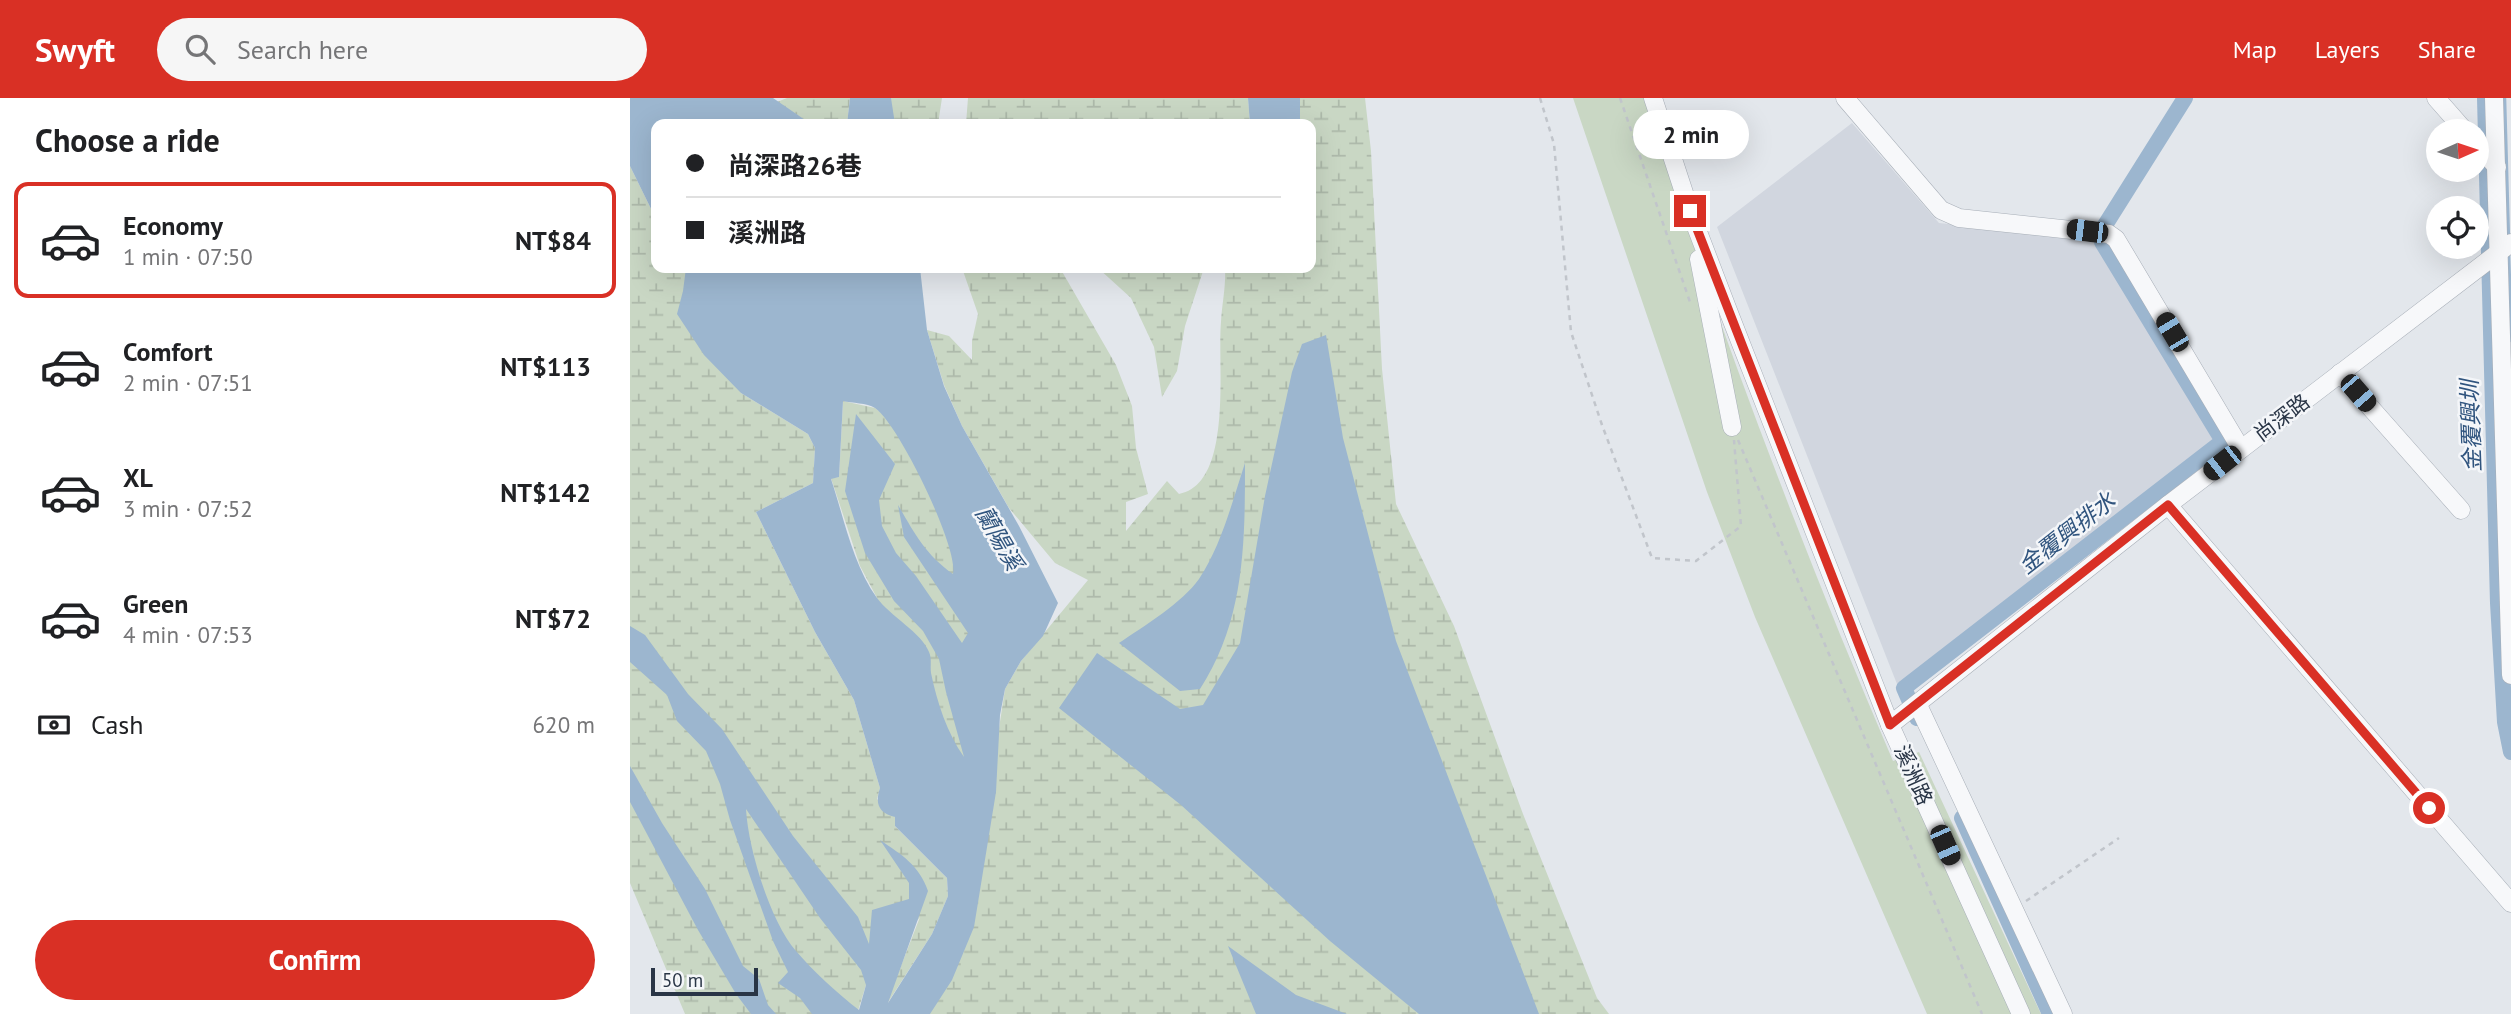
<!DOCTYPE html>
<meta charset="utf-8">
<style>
:root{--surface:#fff;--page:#f6f6f6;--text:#202124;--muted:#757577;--line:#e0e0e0;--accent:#d93025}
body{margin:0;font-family:"PT Sans","Noto Sans TC",sans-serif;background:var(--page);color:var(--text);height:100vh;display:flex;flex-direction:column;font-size:26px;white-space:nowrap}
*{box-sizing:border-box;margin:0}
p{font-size:23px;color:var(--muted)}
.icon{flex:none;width:38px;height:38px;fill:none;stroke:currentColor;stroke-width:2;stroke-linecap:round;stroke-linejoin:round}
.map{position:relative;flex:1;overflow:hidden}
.side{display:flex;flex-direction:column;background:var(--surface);width:630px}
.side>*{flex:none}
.top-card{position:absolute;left:21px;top:21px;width:665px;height:154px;border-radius:14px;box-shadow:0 7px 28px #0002;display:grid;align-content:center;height:154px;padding:0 35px;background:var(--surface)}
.needle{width:46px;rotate:87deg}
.buttons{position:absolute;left:1796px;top:21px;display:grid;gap:14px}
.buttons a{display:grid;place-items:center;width:63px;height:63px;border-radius:50%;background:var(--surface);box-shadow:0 7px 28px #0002;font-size:35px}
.scale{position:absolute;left:21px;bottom:18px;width:107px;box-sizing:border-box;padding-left:7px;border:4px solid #293546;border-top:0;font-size:19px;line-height:24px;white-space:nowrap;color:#293546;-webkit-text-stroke:5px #f4f6f9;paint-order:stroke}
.end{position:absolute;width:32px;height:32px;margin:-16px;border:9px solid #d93025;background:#fff;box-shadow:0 0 0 4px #fff}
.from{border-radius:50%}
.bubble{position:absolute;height:49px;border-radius:24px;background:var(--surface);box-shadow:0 7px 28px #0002;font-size:23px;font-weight:600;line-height:49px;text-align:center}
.car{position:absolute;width:21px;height:42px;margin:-21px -10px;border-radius:9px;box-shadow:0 0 5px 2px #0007;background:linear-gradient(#222 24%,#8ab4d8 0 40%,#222 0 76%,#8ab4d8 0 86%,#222 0)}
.top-card b{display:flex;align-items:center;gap:24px;height:66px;font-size:26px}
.top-card b+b{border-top:2px solid var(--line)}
.top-card i{width:18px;height:18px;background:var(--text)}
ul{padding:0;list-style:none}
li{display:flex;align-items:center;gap:21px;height:116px;margin:0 14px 10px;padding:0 21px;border:4px solid transparent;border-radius:14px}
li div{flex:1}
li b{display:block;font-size:26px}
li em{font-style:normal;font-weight:600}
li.current{border-color:var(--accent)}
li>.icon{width:63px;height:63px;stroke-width:1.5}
h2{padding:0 35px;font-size:32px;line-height:84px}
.pay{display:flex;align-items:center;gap:18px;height:77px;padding:0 35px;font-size:26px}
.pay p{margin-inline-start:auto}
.button{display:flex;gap:14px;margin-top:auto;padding:14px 35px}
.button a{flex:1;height:80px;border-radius:42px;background:var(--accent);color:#fff;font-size:28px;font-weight:600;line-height:80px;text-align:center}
header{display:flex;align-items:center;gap:42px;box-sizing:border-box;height:98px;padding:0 35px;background:var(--accent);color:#fff}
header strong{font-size:33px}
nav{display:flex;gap:38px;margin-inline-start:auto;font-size:24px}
.search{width:490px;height:63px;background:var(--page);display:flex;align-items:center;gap:18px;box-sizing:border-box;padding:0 24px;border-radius:38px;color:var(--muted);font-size:26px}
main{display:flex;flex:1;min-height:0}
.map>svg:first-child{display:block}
.built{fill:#d1d6df}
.grass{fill:#c9d7c4}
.wetland{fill:url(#wetland-marsh)}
.water{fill:#9cb6cf;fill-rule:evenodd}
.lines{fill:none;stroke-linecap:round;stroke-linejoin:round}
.stream{stroke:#9cb6cf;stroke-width:4.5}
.canal{stroke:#9cb6cf;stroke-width:16}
.minor-casing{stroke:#a7aeb7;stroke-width:19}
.path{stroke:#c1c5cb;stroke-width:2.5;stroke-dasharray:5 5;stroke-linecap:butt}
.minor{stroke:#f7f8fa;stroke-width:18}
.route{stroke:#d93025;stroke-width:9}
.labels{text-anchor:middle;stroke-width:5;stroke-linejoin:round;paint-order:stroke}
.street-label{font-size:21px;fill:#293546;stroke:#f4f6f9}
.water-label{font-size:23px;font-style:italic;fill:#30547e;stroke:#f4f6f9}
</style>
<header>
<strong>Swyft</strong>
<div class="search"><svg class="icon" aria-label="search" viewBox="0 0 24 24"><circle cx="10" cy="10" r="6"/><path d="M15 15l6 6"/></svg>Search here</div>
<nav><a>Map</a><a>Layers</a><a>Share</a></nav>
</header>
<main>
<section class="side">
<h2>Choose a ride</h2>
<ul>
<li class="current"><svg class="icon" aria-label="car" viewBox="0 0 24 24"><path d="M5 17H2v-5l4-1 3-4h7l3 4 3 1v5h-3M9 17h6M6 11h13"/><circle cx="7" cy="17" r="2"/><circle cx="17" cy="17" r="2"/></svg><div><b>Economy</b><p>1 min · 07:50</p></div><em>NT$84</em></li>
<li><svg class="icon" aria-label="car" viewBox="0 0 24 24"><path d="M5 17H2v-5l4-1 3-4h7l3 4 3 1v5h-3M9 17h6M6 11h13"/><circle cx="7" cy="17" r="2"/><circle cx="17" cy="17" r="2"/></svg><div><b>Comfort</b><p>2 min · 07:51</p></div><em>NT$113</em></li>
<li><svg class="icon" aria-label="car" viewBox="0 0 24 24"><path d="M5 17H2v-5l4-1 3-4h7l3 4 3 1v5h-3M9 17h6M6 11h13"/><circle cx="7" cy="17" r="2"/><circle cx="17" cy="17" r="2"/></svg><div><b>XL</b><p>3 min · 07:52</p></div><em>NT$142</em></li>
<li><svg class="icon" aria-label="car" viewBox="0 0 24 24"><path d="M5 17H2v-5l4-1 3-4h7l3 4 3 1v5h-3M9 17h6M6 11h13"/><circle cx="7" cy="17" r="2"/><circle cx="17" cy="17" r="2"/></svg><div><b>Green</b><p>4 min · 07:53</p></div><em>NT$72</em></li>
</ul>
<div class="pay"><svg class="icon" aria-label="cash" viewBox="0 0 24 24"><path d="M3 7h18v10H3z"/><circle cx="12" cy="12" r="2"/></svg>Cash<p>620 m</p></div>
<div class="button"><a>Confirm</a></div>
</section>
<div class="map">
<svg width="1881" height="916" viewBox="0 0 1881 916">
<defs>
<pattern id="wetland-marsh" width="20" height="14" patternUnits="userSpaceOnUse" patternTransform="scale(1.75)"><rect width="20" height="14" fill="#c9d7c4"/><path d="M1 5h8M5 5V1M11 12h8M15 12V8" fill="none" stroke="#adb9aa"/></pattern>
</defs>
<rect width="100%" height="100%" fill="#e3e7ec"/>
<!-- built -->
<polygon class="built" points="1222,25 1309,125 1467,142 1586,342 1282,579 1267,586 1087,129"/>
<!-- grass -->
<path class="grass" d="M943 0H1014C1087 225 1170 446 1263 663L1289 654 1411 916H1297L1125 519 1077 394Z"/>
<!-- wetland -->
<g class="wetland">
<polygon points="157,0 220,0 217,26 181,26 147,4"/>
<polygon points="252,0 312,0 308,26 259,26"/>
<polygon points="338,0 618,0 620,26 336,26"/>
<path d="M670 0H735L741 53 752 271 766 406 824 528 893 716 967 900 979 916H283L339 828 375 591 391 563 458 482 425 465 379 410 332 328 314 287 297 232 319 238 342 262V243L348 216 332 170H430L486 267 502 308 506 350 518 396 496 404V433L537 383 549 396C604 386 587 265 591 224 592 205 596 189 595 170H681V26H670Z"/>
<polygon points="0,68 26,121 26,170 62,170 111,295 178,336 185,350 183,385 126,414 185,534 224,602 250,690 247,701 265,719 265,728 317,780 318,798 302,836 255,909 290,819 236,887 227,916 55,916 0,785"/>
<polygon points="468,170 574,170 555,228 547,273 532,299 524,249 501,200"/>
<polygon points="213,303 245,310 269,329 347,492 336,663 299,633 246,498 230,468 201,380 209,379"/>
</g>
<!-- water -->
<g class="water">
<polygon points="0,0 143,0 181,26 26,26 26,121 0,68"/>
<polygon points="220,0 261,0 265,26 217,26"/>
<polygon points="618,0 670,0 670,26 620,26"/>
<path d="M56 170H290L297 232 314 288 332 328 389 428 428 505 413 538 391 563 375 591 370 617 366 694 344 829 322 882 300 916H182L170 900 148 885 158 874 143 843 100 722 90 686 76 653 47 623 37 597 0 564V528L15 537 58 596 92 631 163 738 228 819 239 846 242 812 279 801V785L250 742C272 757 289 767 298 793L258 905 302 836 318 798 317 780 265 728V719C248 715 245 705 250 690L224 602 185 534 126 414 183 385 185 350 178 336 111 295 74 257 47 216 53 193ZM213 303C222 305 237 305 245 310 268 325 329 450 323 476 295 456 285 436 268 407L274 439 338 535 332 545 286 478 266 455 252 428 249 402 265 366 226 316 215 393 235 455 264 503 293 533 309 561 316 594 334 659C317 635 307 604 301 575 300 569 302 560 299 554 292 535 260 518 247 500 223 467 214 420 201 381L209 379ZM116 711 190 820 231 872 236 887 229 912C208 896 183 873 166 853 140 823 118 750 116 711Z"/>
<polygon points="696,237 713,340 766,543 909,916 789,916 700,843 551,707 429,610 467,555 550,611 573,607 610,545 635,398 662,274 672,246"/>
<path d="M615 365C615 444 615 522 570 591L550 593 489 545C513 529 553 504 569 481 592 446 602 404 615 365Z"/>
<polygon points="0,668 32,725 75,791 113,868 129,881 138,907 146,916 121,916 106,896 68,832 0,704"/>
<polygon points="598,848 666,897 717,916 626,916"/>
</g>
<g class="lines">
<!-- stream -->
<g class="stream">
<polyline points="1874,0 1878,142"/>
<polyline points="1878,155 1881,242"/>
</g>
<!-- canal -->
<g class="canal">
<polyline points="1855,0 1868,505 1875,624 1881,654"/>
<polyline points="1287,620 1274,590 1593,343 1472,144 1472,132 1555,0"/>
<polyline points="1332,720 1420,916"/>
</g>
<!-- minor casing -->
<g class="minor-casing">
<g id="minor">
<polyline points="1023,0 1060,113 1099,215 1260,627 1391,916"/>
<polyline points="1215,0 1311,112 1329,120 1479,136 1486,141 1611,351"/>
<polyline points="1806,0 1835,33"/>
<polyline points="1864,0 1881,577"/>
<polyline points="1846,46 1867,69"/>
<polyline points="1069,161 1102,329"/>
<polyline points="1710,275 1831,412"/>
<polyline points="1538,407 1881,805"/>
<polyline points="1288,607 1433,916"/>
<polyline points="1260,627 1538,407 1881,145"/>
</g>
</g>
<!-- path -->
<g class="path">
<polyline points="910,0 924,46 941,234 972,327 1022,460 1066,463 1111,428 1104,342"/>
<polyline points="990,0 1061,207"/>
<polyline points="1108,342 1352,916"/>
<polyline points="1396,803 1489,740"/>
</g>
<!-- minor -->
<use href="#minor" class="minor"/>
</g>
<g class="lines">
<!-- route -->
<polyline class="route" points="1060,113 1260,627 1538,407 1799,710"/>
</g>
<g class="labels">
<!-- street labels -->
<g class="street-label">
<text transform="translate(1652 320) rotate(-37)" y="7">尚深路</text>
<text transform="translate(1283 677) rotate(66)" y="7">溪洲路</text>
</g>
<!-- water labels -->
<g class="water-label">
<text transform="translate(1841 328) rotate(-92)" y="8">金覆興圳</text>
<text transform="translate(1437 435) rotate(-38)" y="8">金覆興排水</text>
<text transform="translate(369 440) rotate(60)" y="8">蘭陽溪</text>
</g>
</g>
</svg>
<div class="buttons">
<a><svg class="needle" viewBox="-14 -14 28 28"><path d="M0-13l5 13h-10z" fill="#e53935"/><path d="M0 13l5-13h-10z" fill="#757577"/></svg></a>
<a><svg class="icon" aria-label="locate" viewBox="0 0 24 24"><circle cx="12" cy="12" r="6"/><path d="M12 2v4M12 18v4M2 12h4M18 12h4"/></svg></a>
</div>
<div class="scale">50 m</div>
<i class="end from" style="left:1799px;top:710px"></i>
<i class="end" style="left:1060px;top:113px"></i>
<div class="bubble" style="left:1003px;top:12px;width:116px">2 min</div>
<i class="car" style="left:1457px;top:133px;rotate:277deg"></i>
<i class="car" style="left:1542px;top:234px;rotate:329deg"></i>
<i class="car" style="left:1728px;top:295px;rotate:139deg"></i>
<i class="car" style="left:1592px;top:365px;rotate:232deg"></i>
<i class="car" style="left:1315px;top:747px;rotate:156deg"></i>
<div class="top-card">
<b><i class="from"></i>尚深路26巷</b>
<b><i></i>溪洲路</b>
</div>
</div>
</main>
